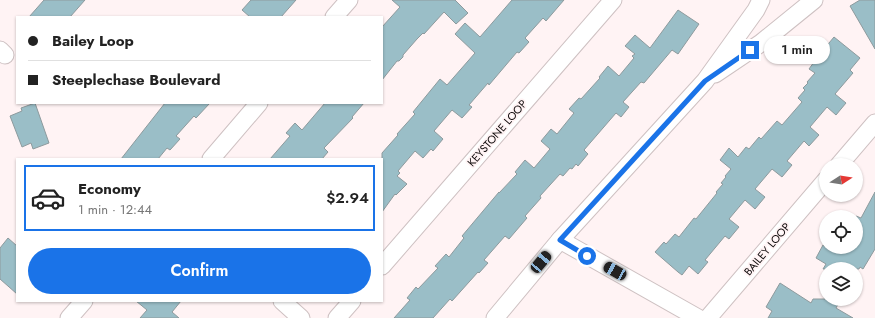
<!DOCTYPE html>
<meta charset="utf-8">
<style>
:root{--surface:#fff;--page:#f2f2f2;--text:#222;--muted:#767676;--line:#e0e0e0;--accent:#1a73e8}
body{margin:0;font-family:Jost,sans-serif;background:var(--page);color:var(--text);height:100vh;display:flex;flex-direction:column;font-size:15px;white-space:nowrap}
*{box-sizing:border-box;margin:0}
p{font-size:13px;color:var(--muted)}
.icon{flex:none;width:22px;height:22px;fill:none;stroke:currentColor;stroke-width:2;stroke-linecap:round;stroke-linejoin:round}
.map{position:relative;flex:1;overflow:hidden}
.panel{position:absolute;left:16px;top:158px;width:367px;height:144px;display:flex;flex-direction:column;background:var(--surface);border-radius:0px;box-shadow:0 1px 3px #0004}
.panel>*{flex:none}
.hud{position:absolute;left:16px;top:16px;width:367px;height:88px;border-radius:0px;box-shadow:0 1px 3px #0004;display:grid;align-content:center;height:88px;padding:0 12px;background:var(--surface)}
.needle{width:26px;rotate:78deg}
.tools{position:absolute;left:819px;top:158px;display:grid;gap:8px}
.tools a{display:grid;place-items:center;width:44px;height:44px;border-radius:50%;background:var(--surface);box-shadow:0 1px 3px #0004;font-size:20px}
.end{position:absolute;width:18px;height:18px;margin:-9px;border:5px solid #1a73e8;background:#fff;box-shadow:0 0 0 2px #fff}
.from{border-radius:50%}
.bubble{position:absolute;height:28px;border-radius:14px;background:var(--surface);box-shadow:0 1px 3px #0004;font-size:13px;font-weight:600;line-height:28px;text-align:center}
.car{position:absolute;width:12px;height:24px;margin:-12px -6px;border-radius:5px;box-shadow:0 0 3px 1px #0007;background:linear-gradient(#222 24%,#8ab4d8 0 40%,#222 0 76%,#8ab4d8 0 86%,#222 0)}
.hud b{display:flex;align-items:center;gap:14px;height:38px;font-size:15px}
.hud b+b{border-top:1px solid var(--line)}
.hud i{width:10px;height:10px;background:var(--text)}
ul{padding:7px 0 0;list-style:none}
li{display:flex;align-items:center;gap:12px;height:66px;margin:0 8px 6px;padding:0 4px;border:2px solid transparent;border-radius:0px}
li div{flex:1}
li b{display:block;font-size:15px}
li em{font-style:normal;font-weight:600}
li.selected{border-color:var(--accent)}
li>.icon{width:36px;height:36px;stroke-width:1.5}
.action{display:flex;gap:8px;margin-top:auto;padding:8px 12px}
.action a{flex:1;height:46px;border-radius:24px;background:var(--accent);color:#fff;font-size:16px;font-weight:600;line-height:46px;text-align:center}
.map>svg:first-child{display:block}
.building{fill:#9abec7;stroke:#8d9a9d}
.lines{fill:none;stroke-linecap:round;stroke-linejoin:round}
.minor-casing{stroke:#cec1c2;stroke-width:19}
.minor{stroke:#fff;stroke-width:17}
.route{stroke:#1a73e8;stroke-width:5}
.labels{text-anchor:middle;stroke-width:3.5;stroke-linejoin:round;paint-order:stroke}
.street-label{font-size:11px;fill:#0e0a0a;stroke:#fff3f4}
</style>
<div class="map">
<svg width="875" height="318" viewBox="0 0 875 318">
<rect width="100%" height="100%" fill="#fff3f4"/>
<!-- building -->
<g class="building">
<polygon points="44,0 85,0 70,17 29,17"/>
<polygon points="251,0 296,0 281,17 250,17 242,10"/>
<polygon points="392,0 455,0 468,13 456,24 444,12 424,34 423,33 417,39 403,55 403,57 399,61 397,61 382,80 382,27 400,7"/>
<polygon points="512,0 564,0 546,21 543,18 525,38 529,42 519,53 517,52 489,85 488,83 469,105 472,107 462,118 452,110 434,131 443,139 433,151 431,149 423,158 415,151 398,171 400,173 397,176 407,184 396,195 395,194 382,212 382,153 398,135 397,134 415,114 413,112 440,79 447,85 475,53 455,34 465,23 480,37"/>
<polygon points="860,0 875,0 875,49 850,6"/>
<polygon points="678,10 699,24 678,54 672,50 644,83 641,82 623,102 629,107 621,117 616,113 584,150 588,154 578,166 576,164 572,169 570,168 563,176 560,174 540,196 541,198 525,216 527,218 509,239 505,236 484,260 488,263 479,273 478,272 452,301 450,299 433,318 394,318 410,300 407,298 416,287 418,289 438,268 435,266 446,254 449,257 464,238 462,236 499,192 499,193 517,174 515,172 525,160 534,168 550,149 541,141 551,129 557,134 574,113 569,109 579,98 581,99 600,78 599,77 608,66 619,76 634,58 632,56 635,54 625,46 635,35 650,48"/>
<polygon points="834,37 860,58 850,70 853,73 835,94 846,103 836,115 827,107 810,127 819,135 809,146 804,141 787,161 792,165 782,177 772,169 755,189 765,197 755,209 745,200 729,219 739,227 729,239 725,236 705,260 708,262 698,274 689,266 682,275 678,272 655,252 664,242 666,244 675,234 679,237 694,218 696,219 717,193 716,192 723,184 721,183 726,177 725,176 731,169 720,160 729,148 738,157 746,147 749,149 759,137 761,139 777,121 782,125 802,102 798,98 805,90 803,88 808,83 807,82 815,73 809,69 819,55"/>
<polygon points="35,103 49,143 33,149 31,143 22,147 10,116 22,111 21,108"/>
<polygon points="165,103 210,103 196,118 194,116 176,136 180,139 170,150 167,148 158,159 121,159"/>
<polygon points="325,103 364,103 352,117 353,118 324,148 328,152 322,159 270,159 290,136 286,133 295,123 302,130"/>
<polygon points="875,192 875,249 863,269 860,267 859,269 823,269 826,264 816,258 823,245 826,247 856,247 856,216 861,218"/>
<polygon points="8,238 17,246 17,294 0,279 0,248"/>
<polygon points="780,283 811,303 813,299 841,299 836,308 853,318 768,318 772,311 766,307"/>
<polygon points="136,301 181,301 172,312 179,318 140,318 147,310"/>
</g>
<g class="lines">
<!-- minor casing -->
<g class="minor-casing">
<g id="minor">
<polyline points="334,17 349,0"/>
<polyline points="0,50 5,55"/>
<polyline points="715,74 761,43 814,0"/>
<polyline points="211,159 259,103"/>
<polyline points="839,165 875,123"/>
<polyline points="560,240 698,318"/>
<polyline points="382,266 613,0"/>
<polyline points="282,301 301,318"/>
<polyline points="69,318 84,301"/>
<polyline points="337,318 352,301"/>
<polyline points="495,318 560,240 705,81 756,10 761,0"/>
<polyline points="708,318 826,180"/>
</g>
</g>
<!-- minor -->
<use href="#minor" class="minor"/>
</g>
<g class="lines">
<!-- route -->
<polyline class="route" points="587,256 560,240 705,81 750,50"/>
</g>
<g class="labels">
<!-- street labels -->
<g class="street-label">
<text transform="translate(497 133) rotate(-49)" y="4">KEYSTONE LOOP</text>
<text transform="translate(767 249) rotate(-50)" y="4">BAILEY LOOP</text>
</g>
</g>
</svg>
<div class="tools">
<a><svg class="needle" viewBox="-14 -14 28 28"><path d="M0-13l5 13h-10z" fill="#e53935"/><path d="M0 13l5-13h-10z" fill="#767676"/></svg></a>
<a><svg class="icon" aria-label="locate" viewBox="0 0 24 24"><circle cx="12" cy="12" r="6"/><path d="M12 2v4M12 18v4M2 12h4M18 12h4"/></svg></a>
<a><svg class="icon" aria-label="layers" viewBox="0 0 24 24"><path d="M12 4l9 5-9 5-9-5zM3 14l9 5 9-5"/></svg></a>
</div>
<i class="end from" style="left:587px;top:256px"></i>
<i class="end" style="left:750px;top:50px"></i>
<div class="bubble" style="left:764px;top:36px;width:66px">1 min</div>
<i class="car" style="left:541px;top:262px;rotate:40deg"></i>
<i class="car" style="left:615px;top:271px;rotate:299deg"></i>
<div class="hud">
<b><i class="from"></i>Bailey Loop</b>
<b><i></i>Steeplechase Boulevard</b>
</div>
<section class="panel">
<ul>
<li class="selected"><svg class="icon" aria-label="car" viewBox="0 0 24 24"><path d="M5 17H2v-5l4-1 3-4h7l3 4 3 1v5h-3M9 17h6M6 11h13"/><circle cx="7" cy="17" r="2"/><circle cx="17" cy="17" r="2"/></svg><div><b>Economy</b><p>1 min · 12:44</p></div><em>$2.94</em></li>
</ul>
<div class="action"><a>Confirm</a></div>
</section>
</div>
